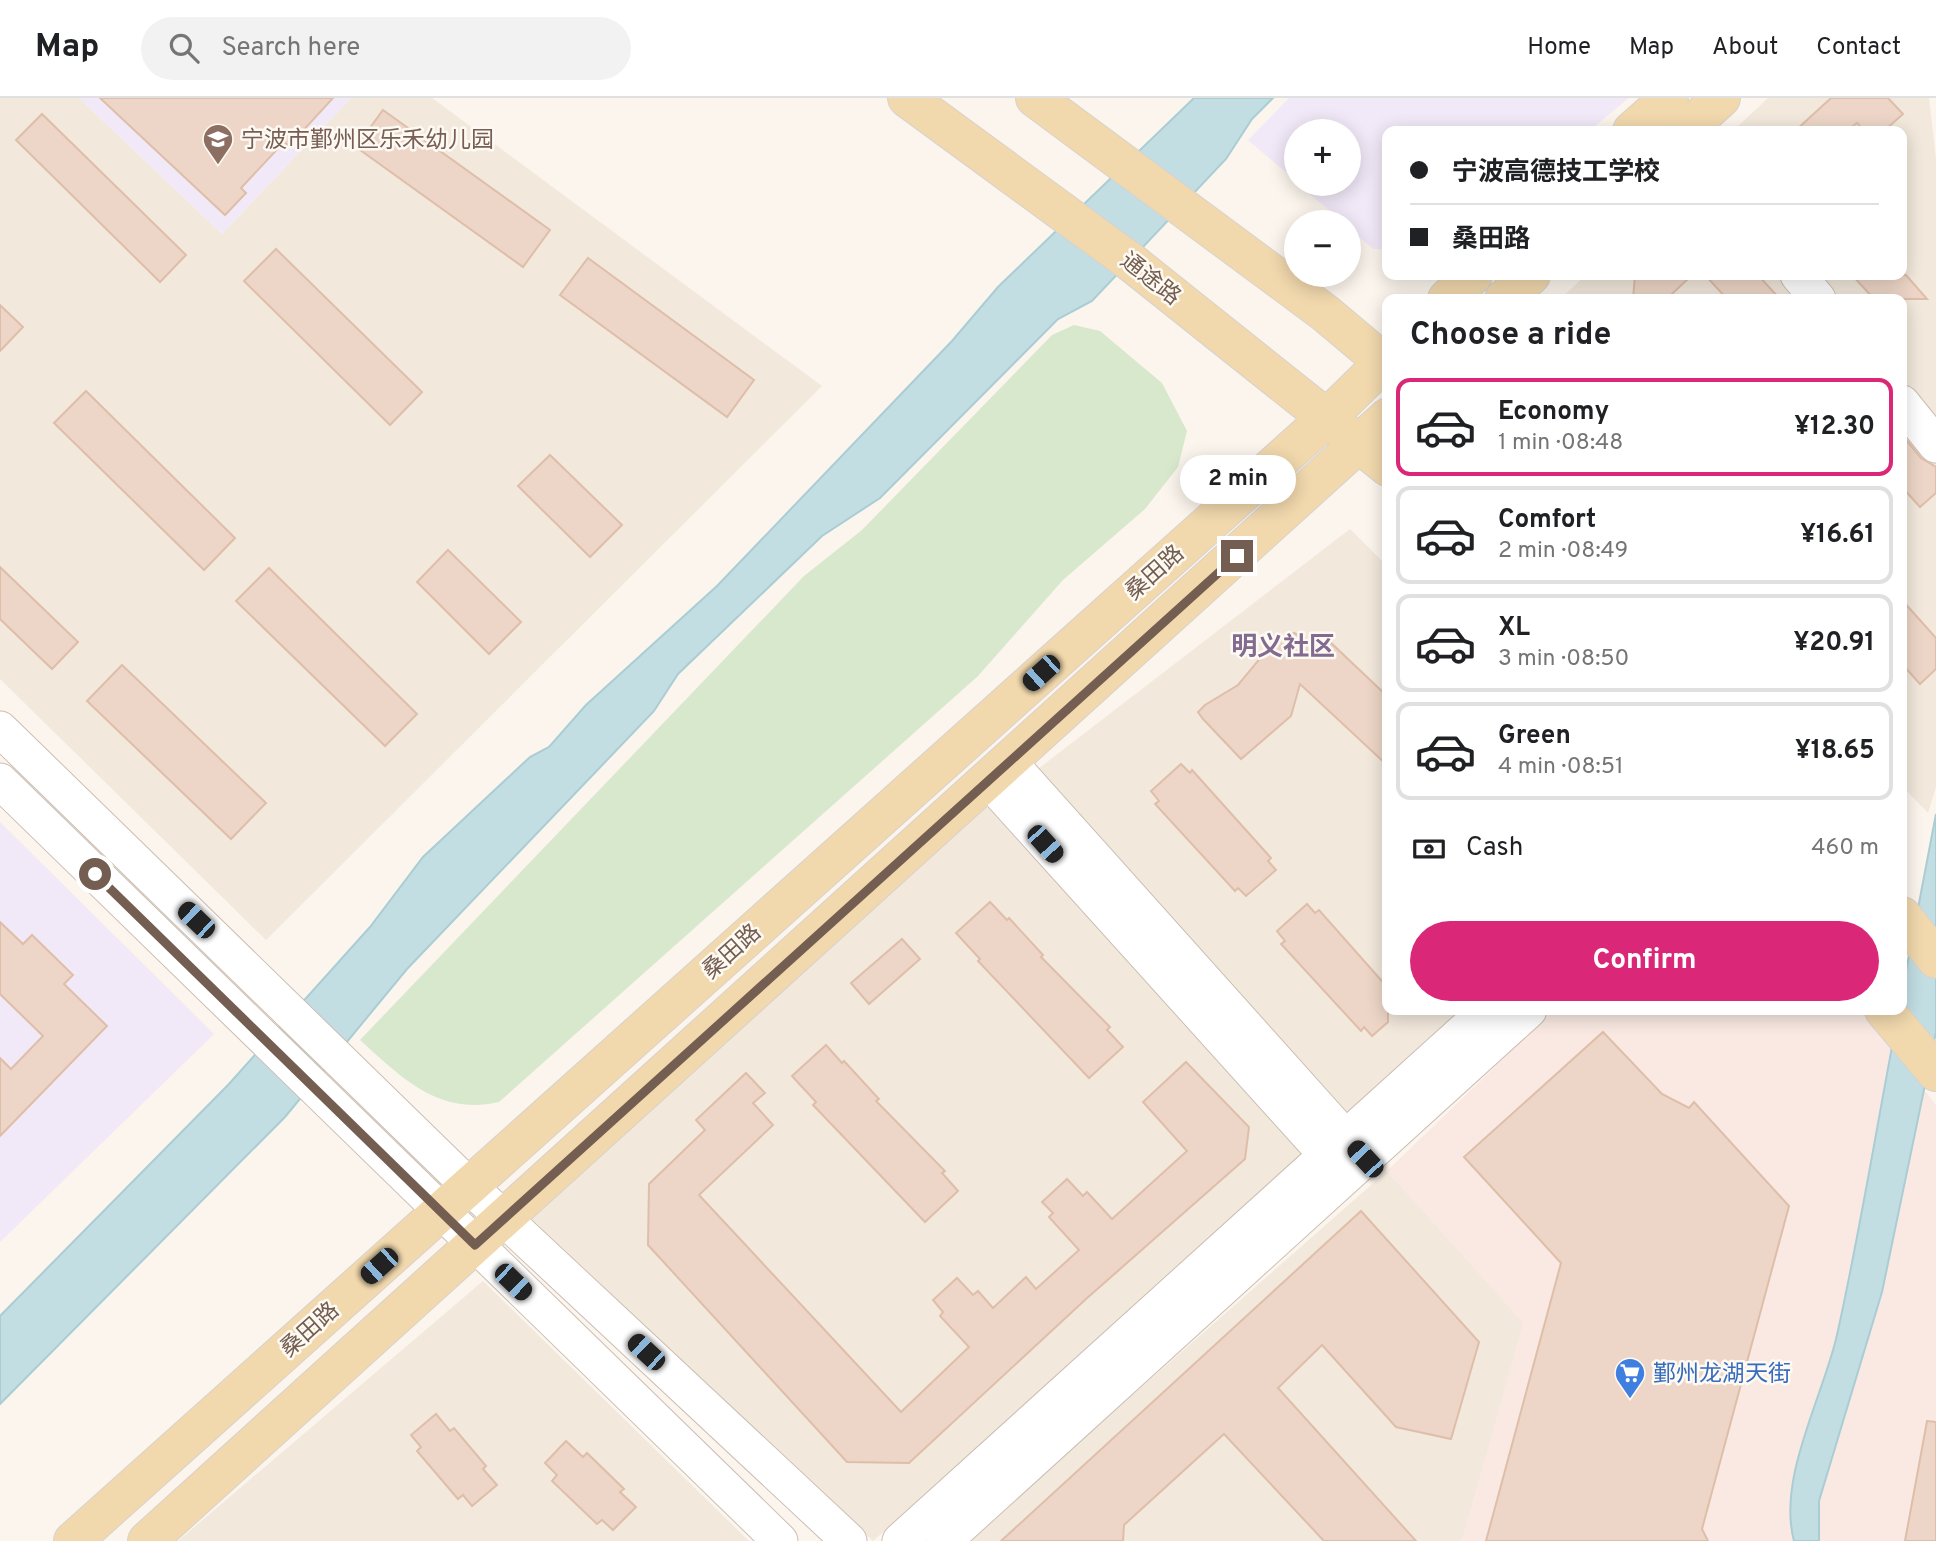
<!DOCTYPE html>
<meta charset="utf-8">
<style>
:root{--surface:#fff;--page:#f2f2f2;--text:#202124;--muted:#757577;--line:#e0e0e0;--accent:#db2777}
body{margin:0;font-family:Overpass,"Noto Sans SC",sans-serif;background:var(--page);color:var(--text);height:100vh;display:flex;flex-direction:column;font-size:26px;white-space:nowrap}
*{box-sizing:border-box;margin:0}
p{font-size:23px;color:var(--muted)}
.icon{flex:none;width:38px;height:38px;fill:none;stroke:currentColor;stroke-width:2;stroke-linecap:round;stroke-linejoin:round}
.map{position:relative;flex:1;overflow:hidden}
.drawer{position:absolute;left:1382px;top:196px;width:525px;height:721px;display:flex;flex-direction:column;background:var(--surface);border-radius:14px;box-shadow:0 4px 18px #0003}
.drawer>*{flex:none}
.hud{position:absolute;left:1382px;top:28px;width:525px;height:154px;border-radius:14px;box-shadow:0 4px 18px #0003;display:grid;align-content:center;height:154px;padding:0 28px;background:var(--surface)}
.controls{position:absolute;left:1284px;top:21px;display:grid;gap:14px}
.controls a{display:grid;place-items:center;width:77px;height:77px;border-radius:50%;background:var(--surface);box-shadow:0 4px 18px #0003;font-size:35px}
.end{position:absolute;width:32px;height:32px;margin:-16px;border:9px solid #745e51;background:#fff;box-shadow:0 0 0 4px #fff}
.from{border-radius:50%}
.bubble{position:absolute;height:49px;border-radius:24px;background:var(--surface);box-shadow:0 4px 18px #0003;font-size:23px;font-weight:700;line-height:49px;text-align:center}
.car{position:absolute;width:21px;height:42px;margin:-21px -10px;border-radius:9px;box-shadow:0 0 5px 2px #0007;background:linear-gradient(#222 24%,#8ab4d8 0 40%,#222 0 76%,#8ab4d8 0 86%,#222 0)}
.hud b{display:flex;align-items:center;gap:24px;height:66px;font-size:26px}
.hud b+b{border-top:2px solid var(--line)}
.hud i{width:18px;height:18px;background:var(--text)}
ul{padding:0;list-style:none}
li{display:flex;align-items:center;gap:21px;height:98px;margin:0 14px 10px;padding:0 14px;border:4px solid var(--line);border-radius:14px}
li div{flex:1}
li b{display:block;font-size:26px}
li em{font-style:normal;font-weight:700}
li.current{border-color:var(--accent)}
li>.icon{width:63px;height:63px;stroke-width:1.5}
h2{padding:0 28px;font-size:32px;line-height:84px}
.pay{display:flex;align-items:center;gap:18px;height:77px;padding:0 28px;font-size:26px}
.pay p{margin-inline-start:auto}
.button{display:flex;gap:14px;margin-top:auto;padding:14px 28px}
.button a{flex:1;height:80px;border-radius:42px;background:var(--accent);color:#fff;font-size:28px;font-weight:700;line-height:80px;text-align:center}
header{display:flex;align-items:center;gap:42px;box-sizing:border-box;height:98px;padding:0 35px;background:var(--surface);border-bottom:2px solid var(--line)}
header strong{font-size:33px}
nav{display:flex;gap:38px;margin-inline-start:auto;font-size:24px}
.search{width:490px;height:63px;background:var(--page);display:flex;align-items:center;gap:18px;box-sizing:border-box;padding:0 24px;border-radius:38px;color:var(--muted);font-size:26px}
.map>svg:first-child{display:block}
.residential{fill:#f2e8dc}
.commercial{fill:#f9e9e2}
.education{fill:#f2e9f8}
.green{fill:#d7e8cc}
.water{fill:#c2dee3;stroke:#aacdd4;stroke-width:2}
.building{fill:#edd6c7;stroke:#debea9;stroke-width:2}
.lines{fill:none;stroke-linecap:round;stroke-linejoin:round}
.minor-casing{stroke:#ccbeb3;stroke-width:37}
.major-casing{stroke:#d8d2ce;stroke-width:40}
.minor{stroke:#fff;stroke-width:35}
.major{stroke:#f1d8ad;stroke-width:38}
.route{stroke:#745e51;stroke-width:9}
.labels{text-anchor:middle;stroke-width:5;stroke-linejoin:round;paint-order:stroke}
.education-label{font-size:23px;fill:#785e54;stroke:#fdf9f3;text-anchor:start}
.street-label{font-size:23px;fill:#745e51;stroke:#fdf9f3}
.shop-label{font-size:23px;fill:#366cbe;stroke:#fdf9f3;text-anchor:start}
.quarter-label{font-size:26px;font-weight:bold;fill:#836a8f;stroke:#fdf9f3}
</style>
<header>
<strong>Map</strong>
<div class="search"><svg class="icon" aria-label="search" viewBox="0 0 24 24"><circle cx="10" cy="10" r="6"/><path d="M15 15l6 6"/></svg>Search here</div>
<nav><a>Home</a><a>Map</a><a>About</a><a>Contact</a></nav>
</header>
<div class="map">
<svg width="1936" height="1443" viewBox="0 0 1936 1443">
<rect width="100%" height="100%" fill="#fbf5ed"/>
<!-- residential -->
<g class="residential">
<polygon points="0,0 79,0 222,136 351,0 432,0 822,288 266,842 0,581"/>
<polygon points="1768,0 1929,0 1936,61 1936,689 1928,715 1902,688 1902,201 1560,201 1586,177 1902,177 1902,33 1733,33"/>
<polygon points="1350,431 1388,469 1388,912 1465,912 1347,1019 1038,671"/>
<polygon points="986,708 1307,1056 873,1443 529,1118"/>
<polygon points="1387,1073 1524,1225 1462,1443 967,1443"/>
<polygon points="483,1183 749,1443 178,1443"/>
</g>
<!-- commercial -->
<polygon class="commercial" points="1554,912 1863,912 1936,1007 1936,1443 1462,1443 1523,1225 1387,1073"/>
<!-- education -->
<g class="education">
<polygon points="79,0 351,0 222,136"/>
<polygon points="1289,0 1629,0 1589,33 1388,33 1388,151 1373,151 1349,130 1349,124 1343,124 1298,86 1349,86 1349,33 1297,33 1297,84 1248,42"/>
<polygon points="0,724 214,936 0,1144"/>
</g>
<!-- green -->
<path class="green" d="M1074 227 1100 233 1162 285 1187 333 1178 369 1145 411 1063 482 978 578 499 1004C438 1018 401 979 360 942L804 478 862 432 1052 237Z"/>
<!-- water -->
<g class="water">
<polygon points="1194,0 1273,0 1252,21 1226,61 1092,203 1058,221 880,400 822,438 678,576 654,613 407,871 285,1019 0,1306 0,1218 228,987 370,829 423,759 530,659 549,649 586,607 717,488 952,243 998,189"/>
<path d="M1936 716V934L1882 1194 1819 1403V1443H1794C1777 1380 1823 1299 1837 1237 1861 1129 1878 1020 1899 912H1902V894Z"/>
</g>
<!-- building -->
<g class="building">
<polygon points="100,0 333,0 289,48 284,44 241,90 246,95 225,117"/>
<polygon points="1831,0 1888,0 1903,16 1884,33 1864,33 1857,25 1847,33 1795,33"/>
<polygon points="383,12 550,132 523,169 356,49"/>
<polygon points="42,16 186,157 160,184 16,42"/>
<polygon points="276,151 422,294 390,327 244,183"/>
<polygon points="588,160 754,282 727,319 560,197"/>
<polygon points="1635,177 1692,177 1672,196 1671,201 1633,201"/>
<polygon points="1705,177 1758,177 1780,201 1727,201"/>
<polygon points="1852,177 1906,177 1927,201 1874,201"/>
<polygon points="0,207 23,229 0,253"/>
<polygon points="86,293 235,440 204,472 54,325"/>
<polygon points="1902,337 1921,360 1936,369 1936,395 1920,409 1902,389"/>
<polygon points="550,357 622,427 590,459 518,388"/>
<polygon points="448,452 521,524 489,556 417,484"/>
<polygon points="0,469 78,544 52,571 0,521"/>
<polygon points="269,470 417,616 385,648 236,503"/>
<polygon points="1902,502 1936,540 1936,571 1920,586 1902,566"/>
<polygon points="1294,535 1312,544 1319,537 1328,546 1330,544 1388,599 1388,668 1300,586 1291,618 1241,661 1203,621 1198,614 1205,607 1238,587 1277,540"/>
<polygon points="122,567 266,705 231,741 87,603"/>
<polygon points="1181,666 1190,675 1192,672 1271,760 1268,763 1276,772 1246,798 1238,790 1235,793 1155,706 1159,703 1151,693"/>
<polygon points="990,804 1007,822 1009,820 1043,857 1041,859 1110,929 1107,932 1123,949 1089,980 978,863 980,861 956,835"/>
<polygon points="1307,806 1315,815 1319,812 1388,890 1388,924 1372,938 1364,929 1361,933 1281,846 1285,843 1277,833"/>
<polygon points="0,824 23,846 32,837 73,877 64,886 107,928 0,1038 0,960 11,971 43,938 0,896"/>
<polygon points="902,841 920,861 869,906 851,885"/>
<polygon points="1603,934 1662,996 1689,1010 1694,1004 1789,1108 1702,1431 1708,1443 1486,1443 1561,1165 1464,1059"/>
<polygon points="826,947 842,965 844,963 879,1001 876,1003 945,1073 942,1075 958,1093 925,1124 813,1007 816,1004 792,978"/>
<polygon points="1186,964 1249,1029 1245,1061 1086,1201 909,1365 847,1364 648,1147 649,1086 705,1032 696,1022 746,975 765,995 753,1005 773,1027 699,1097 901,1314 969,1249 940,1218 943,1214 933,1202 957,1180 973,1197 978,1193 993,1210 1026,1179 1036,1191 1079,1152 1049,1119 1053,1115 1042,1104 1067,1081 1083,1098 1087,1094 1112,1121 1187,1053 1143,1004"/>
<polygon points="1361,1113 1479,1244 1451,1341 1396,1329 1322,1247 1278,1290 1416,1443 1324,1443 1224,1336 1124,1427 1123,1443 1001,1443"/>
<polygon points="436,1316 450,1333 454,1330 486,1368 483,1371 497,1387 472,1408 463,1397 458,1401 417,1353 421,1349 411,1337"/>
<polygon points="1927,1323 1936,1324 1936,1443 1905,1443"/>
<polygon points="566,1343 583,1359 587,1355 624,1391 620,1394 636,1409 613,1432 602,1422 597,1426 552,1383 557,1377 545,1365"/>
</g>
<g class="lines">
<!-- minor casing -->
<g class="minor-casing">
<g id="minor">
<polyline points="1798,177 1818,201"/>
<polyline points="1902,305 1936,347"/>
<polyline points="0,631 469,1088 849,1443"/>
<polyline points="1009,664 1360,1056"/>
<polyline points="0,683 780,1443"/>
<polyline points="989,683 1341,1073"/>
<polyline points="900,1443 1487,912"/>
<polyline points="944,1443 1529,912"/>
</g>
</g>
<!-- major casing -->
<g class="major-casing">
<g id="major">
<polyline points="907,0 1132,165 1388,369"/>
<polyline points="1035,0 1325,215 1388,268"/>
<polyline points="1632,33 1669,0"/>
<polyline points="1685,33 1721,0"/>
<polyline points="1447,201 1473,177"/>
<polyline points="1504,201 1531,177"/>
<polyline points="1902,818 1936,861"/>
<polyline points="1884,912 1936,974"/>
<polyline points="73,1443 1328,319 1388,260"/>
<polyline points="147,1443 1388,319"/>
</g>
</g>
<!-- minor -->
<use href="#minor" class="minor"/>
<!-- major -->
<use href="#major" class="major"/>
</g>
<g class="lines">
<!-- route -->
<polyline class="route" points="95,776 475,1147 1237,458"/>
</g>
<!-- icons -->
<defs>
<g id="school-pin" transform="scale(1.575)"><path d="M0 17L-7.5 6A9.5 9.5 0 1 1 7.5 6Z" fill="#8d6e63" stroke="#fdf9f3"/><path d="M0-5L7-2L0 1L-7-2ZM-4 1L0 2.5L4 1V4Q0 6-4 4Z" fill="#fff"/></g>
<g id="supermarket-pin" transform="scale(1.575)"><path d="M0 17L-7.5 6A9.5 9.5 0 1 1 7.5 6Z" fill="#3f7fe0" stroke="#fdf9f3"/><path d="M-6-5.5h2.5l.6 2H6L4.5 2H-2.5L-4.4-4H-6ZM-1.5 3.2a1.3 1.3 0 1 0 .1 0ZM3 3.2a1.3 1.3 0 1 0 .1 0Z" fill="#fff"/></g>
</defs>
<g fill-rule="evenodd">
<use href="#school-pin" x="218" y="41"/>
<use href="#supermarket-pin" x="1630" y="1275"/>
</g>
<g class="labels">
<!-- education labels -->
<g class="education-label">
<text x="241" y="49">宁波市鄞州区乐禾幼儿园</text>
</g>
<!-- street labels -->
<g class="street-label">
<text transform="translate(1151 180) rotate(38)" y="8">通途路</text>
<text transform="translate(1154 474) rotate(-42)" y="8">桑田路</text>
<text transform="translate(731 853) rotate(-42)" y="8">桑田路</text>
<text transform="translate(309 1231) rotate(-42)" y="8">桑田路</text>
</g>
<!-- shop labels -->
<g class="shop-label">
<text x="1653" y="1283">鄞州龙湖天街</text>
</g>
<!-- quarter labels -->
<g class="quarter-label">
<text x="1283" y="557">明义社区</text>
</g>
</g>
</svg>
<div class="controls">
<a>+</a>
<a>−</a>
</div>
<i class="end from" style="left:95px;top:776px"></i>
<i class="end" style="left:1237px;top:458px"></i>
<div class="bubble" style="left:1180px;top:357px;width:116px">2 min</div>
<i class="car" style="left:1041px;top:575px;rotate:228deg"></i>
<i class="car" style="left:1045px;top:746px;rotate:138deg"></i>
<i class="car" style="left:196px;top:822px;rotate:314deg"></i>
<i class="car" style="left:1365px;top:1061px;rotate:317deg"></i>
<i class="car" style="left:379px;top:1168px;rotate:228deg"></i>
<i class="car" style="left:513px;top:1184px;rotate:134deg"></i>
<i class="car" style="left:646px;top:1254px;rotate:313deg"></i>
<div class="hud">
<b><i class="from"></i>宁波高德技工学校</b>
<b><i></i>桑田路</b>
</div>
<section class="drawer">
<h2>Choose a ride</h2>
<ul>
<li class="current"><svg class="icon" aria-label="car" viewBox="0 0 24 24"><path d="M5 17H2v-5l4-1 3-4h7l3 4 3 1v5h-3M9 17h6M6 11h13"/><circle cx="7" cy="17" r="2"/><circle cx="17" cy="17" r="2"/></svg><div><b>Economy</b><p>1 min · 08:48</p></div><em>¥12.30</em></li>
<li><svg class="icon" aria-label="car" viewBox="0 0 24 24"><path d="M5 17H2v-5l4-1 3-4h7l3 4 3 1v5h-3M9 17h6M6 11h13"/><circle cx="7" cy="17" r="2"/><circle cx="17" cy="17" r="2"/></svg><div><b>Comfort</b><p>2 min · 08:49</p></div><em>¥16.61</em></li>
<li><svg class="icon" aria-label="car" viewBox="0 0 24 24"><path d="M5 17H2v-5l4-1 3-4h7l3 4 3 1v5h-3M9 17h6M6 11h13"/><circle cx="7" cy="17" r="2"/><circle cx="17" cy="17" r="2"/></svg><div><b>XL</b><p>3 min · 08:50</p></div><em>¥20.91</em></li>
<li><svg class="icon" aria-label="car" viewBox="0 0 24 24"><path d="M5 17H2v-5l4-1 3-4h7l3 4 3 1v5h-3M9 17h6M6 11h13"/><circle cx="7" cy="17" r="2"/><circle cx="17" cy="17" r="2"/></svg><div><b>Green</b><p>4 min · 08:51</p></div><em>¥18.65</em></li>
</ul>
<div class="pay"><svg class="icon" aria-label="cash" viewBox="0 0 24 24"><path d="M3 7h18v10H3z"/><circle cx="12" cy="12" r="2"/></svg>Cash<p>460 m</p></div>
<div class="button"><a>Confirm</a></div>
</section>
</div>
